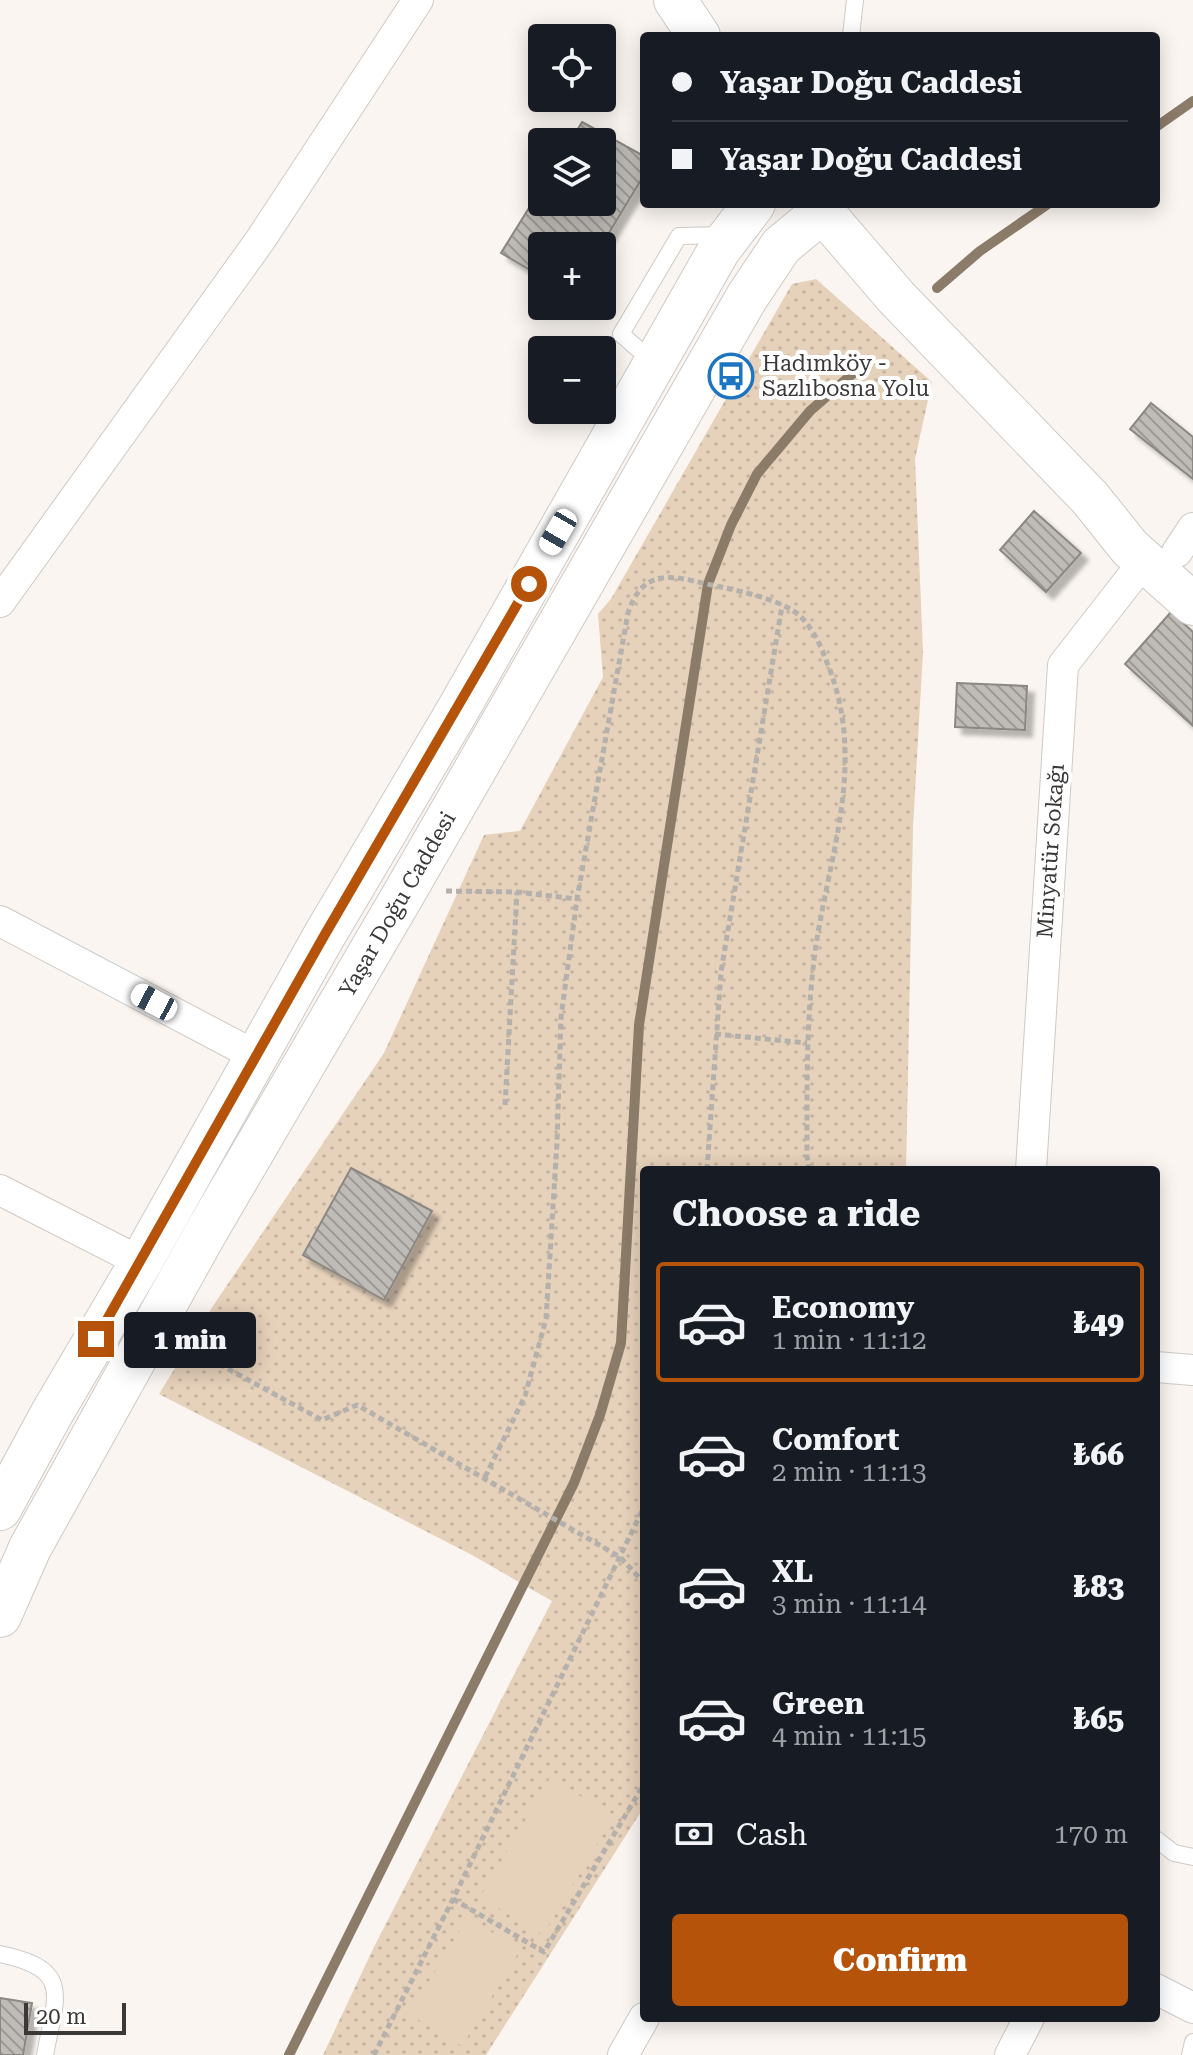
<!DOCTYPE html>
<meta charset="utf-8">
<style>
:root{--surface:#171b24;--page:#20242c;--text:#f1f3f6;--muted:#9ea1a6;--line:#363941;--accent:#b45309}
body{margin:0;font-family:"Roboto Serif",serif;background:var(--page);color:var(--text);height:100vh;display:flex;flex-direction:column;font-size:30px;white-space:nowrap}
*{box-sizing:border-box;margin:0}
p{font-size:26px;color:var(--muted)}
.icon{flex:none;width:44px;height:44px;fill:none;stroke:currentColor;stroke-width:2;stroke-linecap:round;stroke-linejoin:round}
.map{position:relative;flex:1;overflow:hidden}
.side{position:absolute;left:640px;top:1166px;width:520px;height:856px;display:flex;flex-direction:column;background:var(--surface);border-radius:8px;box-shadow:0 4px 20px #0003}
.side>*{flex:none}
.banner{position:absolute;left:640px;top:32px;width:520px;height:176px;border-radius:8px;box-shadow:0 4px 20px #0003;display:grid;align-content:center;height:176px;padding:0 32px;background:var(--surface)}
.buttons{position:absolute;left:528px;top:24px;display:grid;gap:16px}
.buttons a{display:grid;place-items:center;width:88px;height:88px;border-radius:8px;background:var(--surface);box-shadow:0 4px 20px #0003;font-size:40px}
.scale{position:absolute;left:24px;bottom:20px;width:102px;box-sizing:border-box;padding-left:8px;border:4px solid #3b3937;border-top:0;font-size:22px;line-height:28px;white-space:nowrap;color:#3b3937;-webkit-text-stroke:6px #fff;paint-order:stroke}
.end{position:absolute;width:36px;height:36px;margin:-18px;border:10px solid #b45309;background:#fff;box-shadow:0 0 0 4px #fff}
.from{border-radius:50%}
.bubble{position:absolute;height:56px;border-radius:8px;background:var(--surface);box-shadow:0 4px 20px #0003;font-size:26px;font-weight:800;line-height:56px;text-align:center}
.car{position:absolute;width:24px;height:48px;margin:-24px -12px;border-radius:10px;box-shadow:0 0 6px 2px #0007;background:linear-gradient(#fff 24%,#345 0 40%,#fff 0 76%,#345 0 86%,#fff 0)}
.banner b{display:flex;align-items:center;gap:28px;height:76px;font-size:30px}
.banner b+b{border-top:2px solid var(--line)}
.banner i{width:20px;height:20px;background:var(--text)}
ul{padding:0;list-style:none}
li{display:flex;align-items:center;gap:24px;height:120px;margin:0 16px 12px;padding:0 16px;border:4px solid transparent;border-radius:8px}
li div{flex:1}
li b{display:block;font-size:30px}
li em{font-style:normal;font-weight:800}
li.selected{border-color:var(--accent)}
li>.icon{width:72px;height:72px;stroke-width:1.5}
h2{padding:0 32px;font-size:36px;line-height:96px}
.pay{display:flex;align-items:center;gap:20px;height:88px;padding:0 32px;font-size:30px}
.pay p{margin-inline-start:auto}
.action{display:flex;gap:16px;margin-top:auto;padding:16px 32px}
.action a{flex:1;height:92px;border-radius:8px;background:var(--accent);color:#fff;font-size:32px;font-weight:800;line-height:92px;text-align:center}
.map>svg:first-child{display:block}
.park{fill:url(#park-dots)}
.garden{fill:#e6d1ba}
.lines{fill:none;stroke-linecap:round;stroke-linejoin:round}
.stream{stroke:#8b7b69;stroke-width:10}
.building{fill:url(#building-back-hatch);stroke:#8b8782;stroke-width:2;filter:url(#shadow)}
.lane-casing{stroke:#cecac6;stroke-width:18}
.street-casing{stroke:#cecac6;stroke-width:32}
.secondary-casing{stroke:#cecac6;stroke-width:44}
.path{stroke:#b4b0ac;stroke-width:5;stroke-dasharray:6 4;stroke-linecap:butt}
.lane{stroke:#fff;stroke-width:16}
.street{stroke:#fff;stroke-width:30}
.secondary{stroke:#fff;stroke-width:42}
.route{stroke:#b45309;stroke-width:10}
.labels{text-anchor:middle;stroke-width:8;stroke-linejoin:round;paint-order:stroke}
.poi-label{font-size:22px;fill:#3b3937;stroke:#fff;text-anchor:start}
.street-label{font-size:22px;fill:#3b3937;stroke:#fff}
</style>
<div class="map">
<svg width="1193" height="2055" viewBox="0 0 1193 2055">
<defs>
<pattern id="park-dots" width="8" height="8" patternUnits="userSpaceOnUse" patternTransform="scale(2)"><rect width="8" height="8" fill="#e6d1ba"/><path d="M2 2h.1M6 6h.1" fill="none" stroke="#c6b4a0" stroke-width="1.8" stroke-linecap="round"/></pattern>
<pattern id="building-back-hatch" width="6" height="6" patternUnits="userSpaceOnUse" patternTransform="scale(2)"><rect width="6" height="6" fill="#bfbbb7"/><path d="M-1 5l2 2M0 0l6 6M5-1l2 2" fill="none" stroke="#9c9996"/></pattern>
<filter id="shadow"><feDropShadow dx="7" dy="7" stdDeviation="2" flood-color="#0004"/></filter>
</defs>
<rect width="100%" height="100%" fill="#faf5f0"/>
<!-- park -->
<polygon class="park" points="816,279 932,382 915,459 923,652 913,827 906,1170 644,1170 644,1807 486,2055 323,2055 374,1947 552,1601 472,1555 159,1394 213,1306 384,1053 484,835 520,831 603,677 598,614 611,599 792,284"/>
<!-- garden -->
<g class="garden">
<polygon points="550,1778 614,1816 543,1935 480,1897"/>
<polygon points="468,1917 520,1950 462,2046 409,2014"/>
</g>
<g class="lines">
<!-- stream -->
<g class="stream">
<polyline points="1156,127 1193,101"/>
<polyline points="937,288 980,251 1048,204"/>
<polyline points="289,2055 574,1483 600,1415 621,1343 639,1025 708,584 731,525 757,474 810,411 858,369"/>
</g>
</g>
<!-- building -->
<g class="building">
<polygon points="582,122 644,156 644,175 601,246 542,246 542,277 501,253 542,187 542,202 602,202 602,142 570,142"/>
<polygon points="1151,403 1193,437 1193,479 1130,429"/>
<polygon points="1034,511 1081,553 1046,592 1000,550"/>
<polygon points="1171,612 1193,632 1193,726 1125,664"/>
<polygon points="957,683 1027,686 1025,730 955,727"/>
<polygon points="351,1168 432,1211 384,1300 303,1255"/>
<polygon points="0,1998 32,2003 23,2055 0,2055"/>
</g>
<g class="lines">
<!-- lane casing -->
<g class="lane-casing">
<g id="lane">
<polyline points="851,36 855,0"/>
<polyline points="654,363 621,334 679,236 725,235"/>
<polyline points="1156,1839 1174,1853 1193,1857"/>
<path d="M0 1954C73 1969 56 1995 45 2055"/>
<polyline points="1190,2055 1193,2042"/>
</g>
</g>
<!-- street casing -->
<g class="street-casing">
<g id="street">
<polyline points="1177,552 1193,528"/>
<polyline points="0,602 261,239 418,0"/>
<polyline points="0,921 256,1056"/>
<polyline points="1031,1170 1063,665 1145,560"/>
<polyline points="0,1190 141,1262"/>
<polyline points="1156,1367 1193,1370"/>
<polyline points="1156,1989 1193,2008"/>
<polyline points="623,2055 644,2018"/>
<polyline points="1010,2055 1029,2018"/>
</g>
</g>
<!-- secondary casing -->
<g class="secondary-casing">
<g id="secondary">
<polyline points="675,0 699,36"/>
<polyline points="816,204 896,297 1090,498 1130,548 1193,604"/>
<polyline points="0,1509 52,1413 141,1262 324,936 456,713 719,250 754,204"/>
<polyline points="0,1616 30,1548 205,1234 406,890 747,297 781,246 822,212"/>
</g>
</g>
<!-- path -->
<g class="path">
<polyline points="446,891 517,892 577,899"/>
<polyline points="715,1034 807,1043"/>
<polyline points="505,1105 517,892"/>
<polyline points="707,1169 729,1170"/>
<polyline points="707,1170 721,972 782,606"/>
<polyline points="184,1345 322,1420 357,1405 620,1557 644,1583"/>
<path d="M485 1477 525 1396 546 1319 557 1142 561 1017 577 899 628 613C640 577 660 573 694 581 722 588 783 597 802 618 815 632 821 647 828 665 866 760 831 849 816 945 806 1015 807 1086 807 1156L809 1170"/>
<polyline points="453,1899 544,1952 644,1784"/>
<polyline points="374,2055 453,1899 644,1507"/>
</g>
<!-- lane -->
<use href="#lane" class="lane"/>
<!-- street -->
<use href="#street" class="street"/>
<!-- secondary -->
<use href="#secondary" class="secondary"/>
</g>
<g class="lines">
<!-- route -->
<polyline class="route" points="96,1339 324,936 529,584"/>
</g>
<!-- icons -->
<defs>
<g id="bus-ring" transform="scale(2.3)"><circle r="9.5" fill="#fff" stroke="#1d75c2" stroke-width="1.5"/><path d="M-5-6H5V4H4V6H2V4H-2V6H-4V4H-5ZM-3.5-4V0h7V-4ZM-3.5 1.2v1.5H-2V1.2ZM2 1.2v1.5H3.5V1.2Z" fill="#1d75c2"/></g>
</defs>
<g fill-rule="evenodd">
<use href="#bus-ring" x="731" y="376"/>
</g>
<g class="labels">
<!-- poi labels -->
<g class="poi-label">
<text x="762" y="371">Hadımköy -<tspan x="762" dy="25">Sazlıbosna Yolu</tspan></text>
</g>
<!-- street labels -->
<g class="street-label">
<text transform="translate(1050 851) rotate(-86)" y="8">Minyatür Sokağı</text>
<text transform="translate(397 904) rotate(-60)" y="8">Yaşar Doğu Caddesi</text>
</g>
</g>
</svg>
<div class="buttons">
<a><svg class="icon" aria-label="locate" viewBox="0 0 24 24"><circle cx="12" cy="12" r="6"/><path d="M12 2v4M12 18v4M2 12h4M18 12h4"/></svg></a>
<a><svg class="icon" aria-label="layers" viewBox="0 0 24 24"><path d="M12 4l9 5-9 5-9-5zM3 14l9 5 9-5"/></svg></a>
<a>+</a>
<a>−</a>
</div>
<div class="scale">20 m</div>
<i class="end from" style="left:529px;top:584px"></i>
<i class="end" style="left:96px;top:1339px"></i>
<div class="bubble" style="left:124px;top:1312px;width:132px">1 min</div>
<i class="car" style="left:558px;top:532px;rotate:210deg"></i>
<i class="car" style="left:154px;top:1002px;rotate:298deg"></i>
<div class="banner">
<b><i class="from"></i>Yaşar Doğu Caddesi</b>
<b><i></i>Yaşar Doğu Caddesi</b>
</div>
<section class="side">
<h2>Choose a ride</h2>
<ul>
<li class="selected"><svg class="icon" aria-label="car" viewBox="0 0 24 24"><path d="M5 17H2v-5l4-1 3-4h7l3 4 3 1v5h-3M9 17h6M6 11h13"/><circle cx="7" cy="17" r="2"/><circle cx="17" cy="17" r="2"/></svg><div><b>Economy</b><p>1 min · 11:12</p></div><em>₺49</em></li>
<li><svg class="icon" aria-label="car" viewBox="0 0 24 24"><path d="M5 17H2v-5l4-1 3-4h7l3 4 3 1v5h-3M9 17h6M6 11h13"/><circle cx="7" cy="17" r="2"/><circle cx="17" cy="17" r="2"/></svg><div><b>Comfort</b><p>2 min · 11:13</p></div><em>₺66</em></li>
<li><svg class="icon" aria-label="car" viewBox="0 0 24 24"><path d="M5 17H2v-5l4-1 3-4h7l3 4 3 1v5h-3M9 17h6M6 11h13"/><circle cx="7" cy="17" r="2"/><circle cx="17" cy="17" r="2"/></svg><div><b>XL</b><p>3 min · 11:14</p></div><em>₺83</em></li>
<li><svg class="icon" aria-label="car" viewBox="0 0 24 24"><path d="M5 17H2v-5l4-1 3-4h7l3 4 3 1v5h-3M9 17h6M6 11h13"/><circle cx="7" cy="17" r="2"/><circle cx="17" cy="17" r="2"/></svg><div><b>Green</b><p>4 min · 11:15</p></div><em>₺65</em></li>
</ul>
<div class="pay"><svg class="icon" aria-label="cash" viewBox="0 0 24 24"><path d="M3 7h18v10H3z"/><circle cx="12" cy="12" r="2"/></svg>Cash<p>170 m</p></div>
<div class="action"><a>Confirm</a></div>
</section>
</div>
